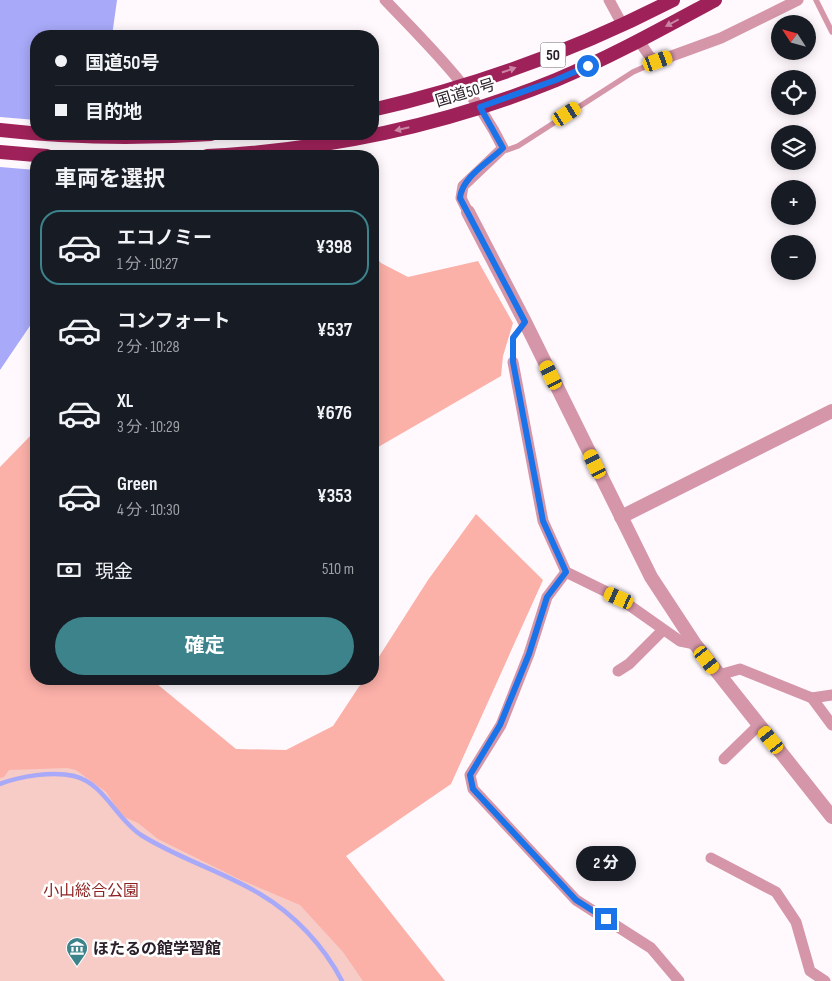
<!DOCTYPE html>
<html lang="ja">
<meta charset="utf-8">
<style>
:root{--surface:#171b24;--page:#20242c;--text:#f1f3f6;--muted:#9ea1a6;--line:#363941;--accent:#3c838b}
body{margin:0;font-family:"Sofia Sans Condensed","Noto Sans JP",sans-serif;background:var(--page);color:var(--text);height:100vh;display:flex;flex-direction:column;font-size:19px;white-space:nowrap}
*{box-sizing:border-box;margin:0}
p{font-size:16px;color:var(--muted)}
.icon{flex:none;width:28px;height:28px;fill:none;stroke:currentColor;stroke-width:2;stroke-linecap:round;stroke-linejoin:round}
.map{position:relative;flex:1;overflow:hidden}
.panel{position:absolute;left:30px;top:150px;width:349px;height:535px;display:flex;flex-direction:column;background:var(--surface);border-radius:20px;box-shadow:0 2px 12px #0003}
.panel>*{flex:none}
.guide{position:absolute;left:30px;top:30px;width:349px;height:110px;border-radius:20px;box-shadow:0 2px 12px #0003;display:grid;align-content:center;height:110px;padding:0 25px;background:var(--surface)}
.needle{width:32px;rotate:306deg}
.tools{position:absolute;left:771px;top:15px;display:grid;gap:10px}
.tools a{display:grid;place-items:center;width:45px;height:45px;border-radius:50%;background:var(--surface);box-shadow:0 2px 12px #0003;font-size:25px}
.end{position:absolute;width:22px;height:22px;margin:-11px;border:6px solid #1a73e8;background:#fff;box-shadow:0 0 0 2px #fff}
.from{border-radius:50%}
.bubble{position:absolute;height:35px;border-radius:18px;background:var(--surface);box-shadow:0 2px 12px #0003;font-size:16px;font-weight:700;line-height:35px;text-align:center}
.car{position:absolute;width:15px;height:30px;margin:-15px -8px;border-radius:6px;box-shadow:0 0 4px 1px #0007;background:linear-gradient(#f5c518 24%,#345 0 40%,#f5c518 0 76%,#345 0 86%,#f5c518 0)}
.guide b{display:flex;align-items:center;gap:18px;height:48px;font-size:19px}
.guide b+b{border-top:1px solid var(--line)}
.guide i{width:12px;height:12px;background:var(--text)}
ul{padding:0;list-style:none}
li{display:flex;align-items:center;gap:15px;height:75px;margin:0 10px 8px;padding:0 15px;border:2px solid transparent;border-radius:20px}
li div{flex:1}
li b{display:block;font-size:19px}
li em{font-style:normal;font-weight:700}
li.current{border-color:var(--accent)}
li>.icon{width:45px;height:45px;stroke-width:1.5}
h2{padding:0 25px;font-size:22px;line-height:60px}
.pay{display:flex;align-items:center;gap:12px;height:55px;padding:0 25px;font-size:19px}
.pay p{margin-inline-start:auto}
.button{display:flex;gap:10px;margin-top:auto;padding:10px 25px}
.button a{flex:1;height:58px;border-radius:30px;background:var(--accent);color:#fff;font-size:20px;font-weight:700;line-height:58px;text-align:center}
.map>svg:first-child{display:block}
.green{fill:#f7cbc6}
.forest{fill:#fbb0a8}
.water{fill:#a8a9f8}
.pier{fill:#fff8fd}
.lines{fill:none;stroke-linecap:round;stroke-linejoin:round}
.stream{stroke:#a8a9f8;stroke-width:4.5}
.service{stroke:#d496a8;stroke-width:5.5}
.minor{stroke:#d496a8;stroke-width:11}
.tertiary{stroke:#d496a8;stroke-width:14}
.trunk{stroke:#9e2259;stroke-width:14}
.oneway{fill:#ca85a4}
.route{stroke:#1a73e8;stroke-width:6}
.labels{text-anchor:middle;stroke-width:5;stroke-linejoin:round;paint-order:stroke}
.shield{fill:#fff;stroke:#6b6369;stroke-width:1}
.shield-label{font-size:15px;font-weight:bold;fill:#2b2029}
.street-label{font-size:16px;fill:#2b2029;stroke:#fff}
.park-label{font-size:16px;fill:#8e2322;stroke:#fff}
.poi-label{font-size:16px;font-weight:bold;fill:#2b2029;stroke:#fff;text-anchor:start}
</style>
<div class="map">
<svg width="832" height="981" viewBox="0 0 832 981">
<rect width="100%" height="100%" fill="#fff8fd"/>
<!-- green -->
<polygon class="green" points="0,745 108,777 323,905 390,981 0,981"/>
<!-- forest -->
<g class="forest">
<polygon points="373,255 381,263 408,277 478,261 513,323 503,356 501,376 373,450"/>
<polygon points="36,430 36,679 151,679 236,749 286,750 333,726 364,679 372,679 373,666 428,580 476,514 543,580 451,784 346,856 445,981 363,981 343,952 300,905 239,879 158,839 138,823 122,816 106,792 76,770 67,768 9,770 4,777 0,778 0,467"/>
</g>
<!-- water -->
<polygon class="water" points="0,0 117,0 112,36 36,36 36,317 0,370"/>
<!-- pier -->
<polygon class="pier" points="0,117 36,120 36,134 106,134 104,156 36,156 36,170 0,167"/>
<g class="lines">
<!-- stream -->
<path class="stream" d="M0 784C20 776 53 771 74 776 104 783 116 819 141 835 179 859 222 871 260 894 294 914 324 946 342 981"/>
<!-- service -->
<g class="service">
<polyline points="816,0 832,32"/>
<polyline points="503,148 507,150 518,146 633,72 658,61"/>
<polyline points="513,362 513,337 525,323"/>
</g>
<!-- minor -->
<g class="minor">
<path d="M385 0C429 46 475 90 503 148L463 186 461 198 468 212"/>
<polyline points="609,0 622,24"/>
<polyline points="639,41 650,57 658,61 721,38 798,0"/>
<polyline points="513,362 543,521 566,572 619,598 680,641 695,644"/>
<polyline points="566,572 547,597 529,654 501,725 470,775 473,789 576,900 651,948 679,981"/>
<polyline points="618,671 629,664 663,630"/>
<polyline points="719,675 740,669 812,698 832,695"/>
<polyline points="812,698 832,725"/>
<polyline points="724,759 759,725"/>
<polyline points="711,858 776,892 796,922 810,971 825,981"/>
</g>
<!-- tertiary -->
<g class="tertiary">
<polyline points="468,212 525,322 651,577 695,644 832,817"/>
<polyline points="621,517 832,411"/>
</g>
<!-- trunk -->
<g class="trunk">
<path d="M372 110C477 86 578 49 673 0"/>
<path d="M0 130C70 138 140 139 211 134"/>
<polyline points="0,152 47,156"/>
<path d="M207 156C326 150 446 125 556 80 611 57 663 28 715 0"/>
</g>
</g>
<!-- one-way arrows -->
<defs><path id="oneway-solid" d="M-6-.8H1V-3.2L6.5 0L1 3.2V.8H-6Z" transform="scale(1.25)"/></defs>
<g class="oneway">
<use href="#oneway-solid" transform="translate(672 23) rotate(152)"/>
<use href="#oneway-solid" transform="translate(509 70) rotate(-19)"/>
<use href="#oneway-solid" transform="translate(402 129) rotate(167)"/>
</g>
<g class="lines">
<!-- route -->
<path class="route" d="M588 66 556 80 480 107 503 148C489 162 462 177 460 198L525 322 513 338V362L543 521 566 572 547 597 529 654 500 725 470 775 473 789 576 900 606 919"/>
</g>
<!-- icons -->
<defs>
<g id="museum-pin" transform="scale(1.125)"><path d="M0 17L-7.5 6A9.5 9.5 0 1 1 7.5 6Z" fill="#3c838b" stroke="#fff"/><path d="M0-6L6-3V-2H-6V-3ZM-5-1h2V3h-2ZM-1-1h2V3h-2ZM3-1h2V3H3ZM-6 4H6V6H-6Z" fill="#fff"/></g>
</defs>
<g fill-rule="evenodd">
<use href="#museum-pin" x="77" y="948"/>
</g>
<g class="labels">
<!-- shield labels -->
<rect class="shield" x="540.5" y="42.5" width="25" height="25" rx="4"/>
<g class="shield-label">
<text x="553" y="60">50</text>
</g>
<!-- street labels -->
<g class="street-label">
<text transform="translate(465 92) rotate(-17)" y="6">国道50号</text>
</g>
<!-- park labels -->
<g class="park-label">
<text x="91" y="896">小山総合公園</text>
</g>
<!-- poi labels -->
<g class="poi-label">
<text x="93" y="954">ほたるの館学習館</text>
</g>
</g>
</svg>
<div class="tools">
<a><svg class="needle" viewBox="-14 -14 28 28"><path d="M0-13l5 13h-10z" fill="#e53935"/><path d="M0 13l5-13h-10z" fill="#9ea1a6"/></svg></a>
<a><svg class="icon" aria-label="locate" viewBox="0 0 24 24"><circle cx="12" cy="12" r="6"/><path d="M12 2v4M12 18v4M2 12h4M18 12h4"/></svg></a>
<a><svg class="icon" aria-label="layers" viewBox="0 0 24 24"><path d="M12 4l9 5-9 5-9-5zM3 14l9 5 9-5"/></svg></a>
<a>+</a>
<a>−</a>
</div>
<i class="end from" style="left:588px;top:66px"></i>
<i class="end" style="left:606px;top:919px"></i>
<div class="bubble" style="left:576px;top:846px;width:60px">2 分</div>
<i class="car" style="left:658px;top:61px;rotate:70deg"></i>
<i class="car" style="left:567px;top:114px;rotate:57deg"></i>
<i class="car" style="left:551px;top:375px;rotate:334deg"></i>
<i class="car" style="left:595px;top:464px;rotate:334deg"></i>
<i class="car" style="left:619px;top:598px;rotate:294deg"></i>
<i class="car" style="left:707px;top:660px;rotate:142deg"></i>
<i class="car" style="left:771px;top:740px;rotate:321deg"></i>
<div class="guide">
<b><i class="from"></i>国道50号</b>
<b><i></i>目的地</b>
</div>
<section class="panel">
<h2>車両を選択</h2>
<ul>
<li class="current"><svg class="icon" aria-label="car" viewBox="0 0 24 24"><path d="M5 17H2v-5l4-1 3-4h7l3 4 3 1v5h-3M9 17h6M6 11h13"/><circle cx="7" cy="17" r="2"/><circle cx="17" cy="17" r="2"/></svg><div><b>エコノミー</b><p>1 分 · 10:27</p></div><em>¥398</em></li>
<li><svg class="icon" aria-label="car" viewBox="0 0 24 24"><path d="M5 17H2v-5l4-1 3-4h7l3 4 3 1v5h-3M9 17h6M6 11h13"/><circle cx="7" cy="17" r="2"/><circle cx="17" cy="17" r="2"/></svg><div><b>コンフォート</b><p>2 分 · 10:28</p></div><em>¥537</em></li>
<li><svg class="icon" aria-label="car" viewBox="0 0 24 24"><path d="M5 17H2v-5l4-1 3-4h7l3 4 3 1v5h-3M9 17h6M6 11h13"/><circle cx="7" cy="17" r="2"/><circle cx="17" cy="17" r="2"/></svg><div><b>XL</b><p>3 分 · 10:29</p></div><em>¥676</em></li>
<li><svg class="icon" aria-label="car" viewBox="0 0 24 24"><path d="M5 17H2v-5l4-1 3-4h7l3 4 3 1v5h-3M9 17h6M6 11h13"/><circle cx="7" cy="17" r="2"/><circle cx="17" cy="17" r="2"/></svg><div><b>Green</b><p>4 分 · 10:30</p></div><em>¥353</em></li>
</ul>
<div class="pay"><svg class="icon" aria-label="cash" viewBox="0 0 24 24"><path d="M3 7h18v10H3z"/><circle cx="12" cy="12" r="2"/></svg>現金<p>510 m</p></div>
<div class="button"><a>確定</a></div>
</section>
</div>
